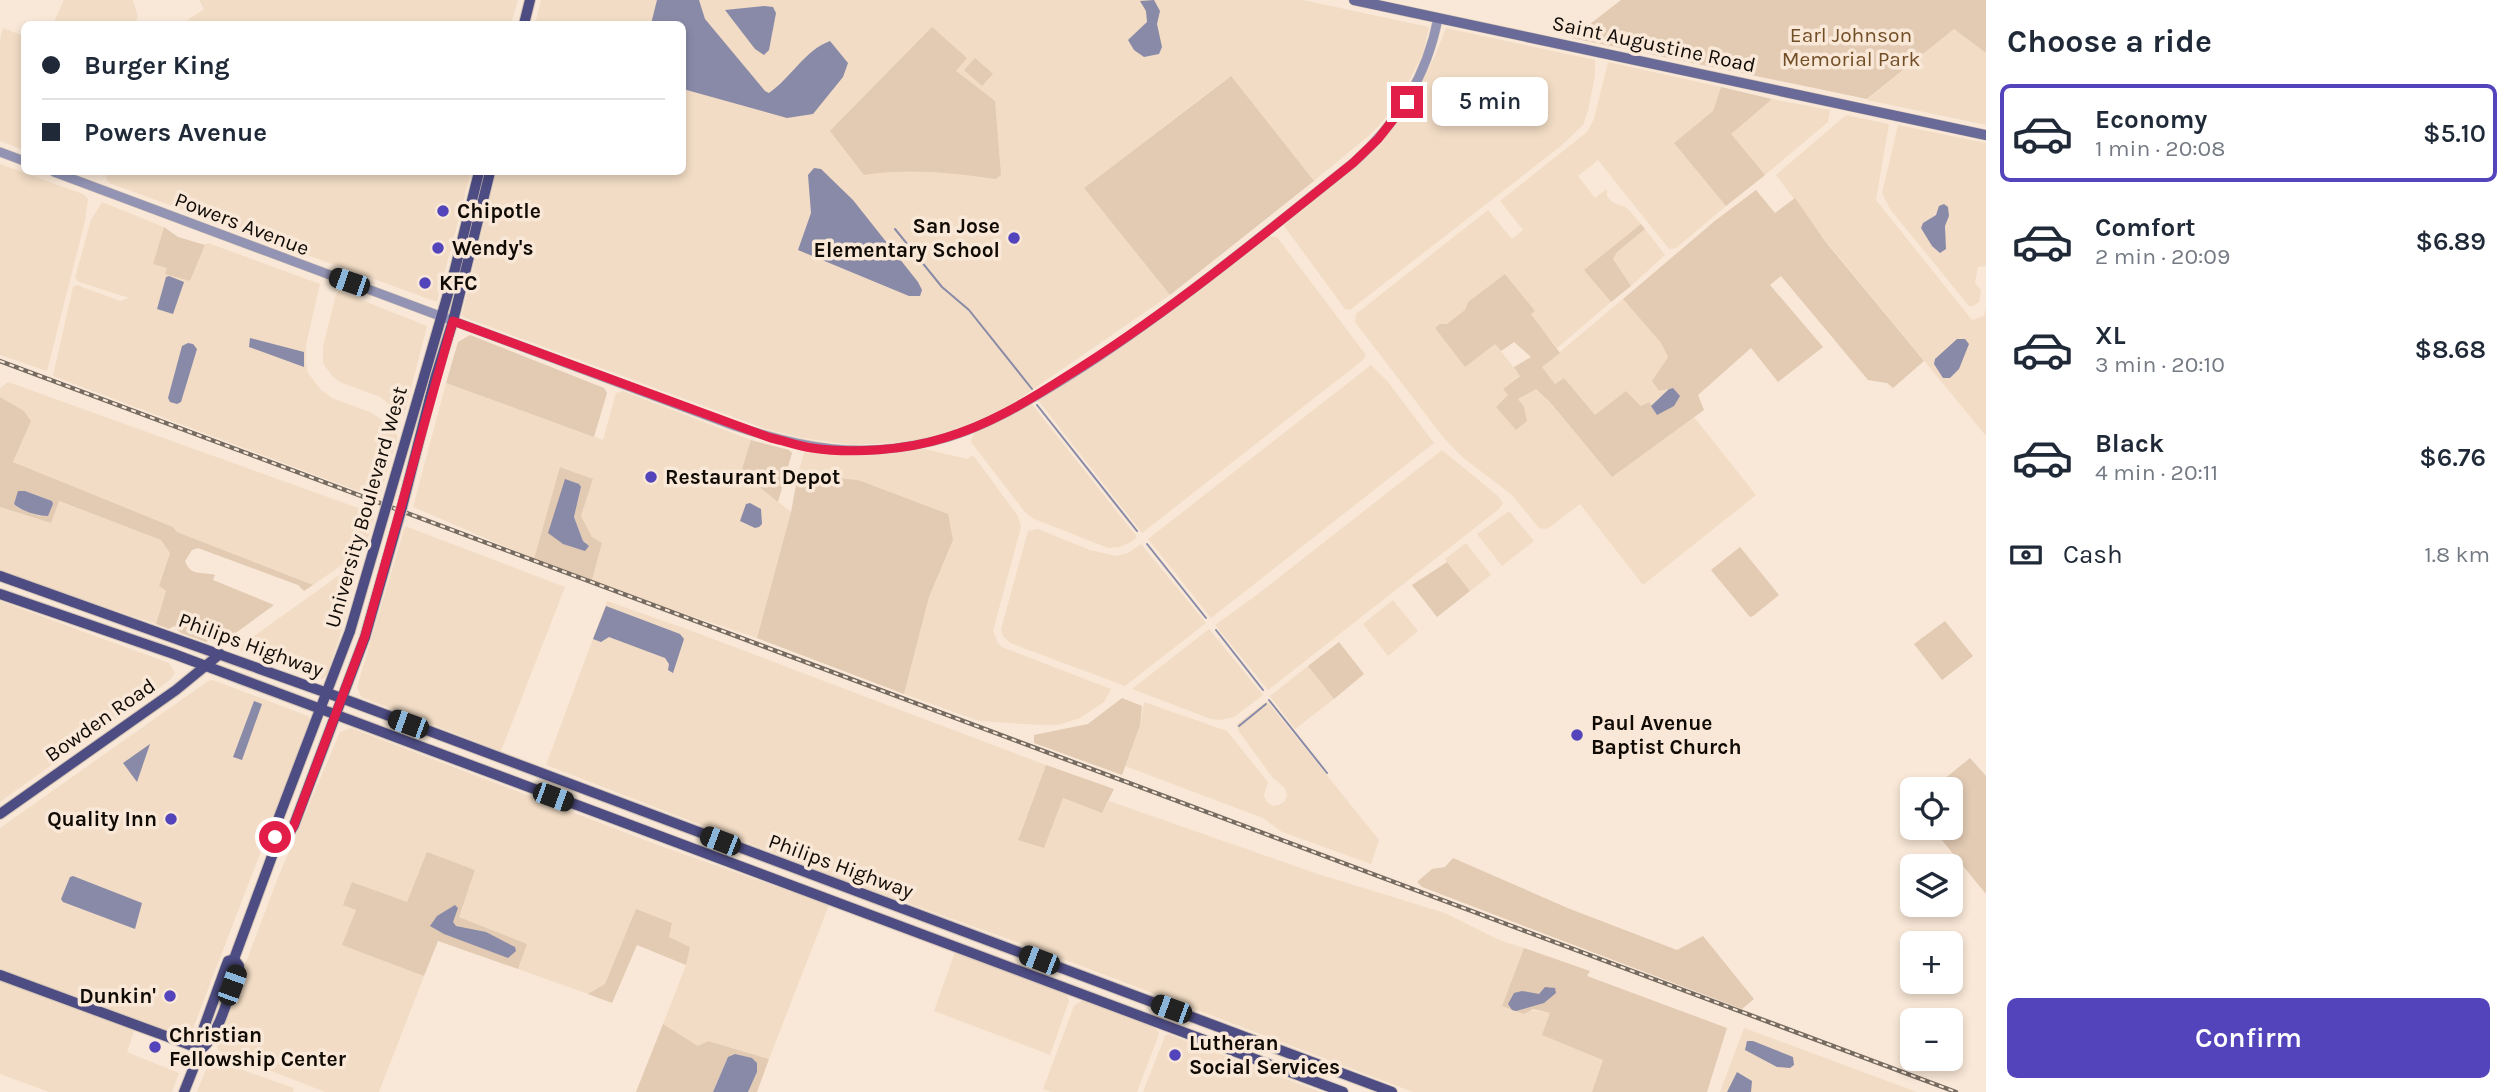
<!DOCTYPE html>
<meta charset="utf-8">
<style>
:root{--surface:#fff;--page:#f2f2f3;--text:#1f2937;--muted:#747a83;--line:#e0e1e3;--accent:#5344bc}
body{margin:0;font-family:Karla,sans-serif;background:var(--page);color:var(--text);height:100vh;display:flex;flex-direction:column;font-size:26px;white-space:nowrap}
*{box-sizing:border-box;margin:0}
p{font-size:23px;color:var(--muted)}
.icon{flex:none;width:38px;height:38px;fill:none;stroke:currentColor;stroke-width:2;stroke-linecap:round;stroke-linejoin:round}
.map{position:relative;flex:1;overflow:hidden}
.side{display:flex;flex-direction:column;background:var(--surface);width:525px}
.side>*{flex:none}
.hud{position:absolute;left:21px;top:21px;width:665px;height:154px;border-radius:10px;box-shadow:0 4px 10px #0003;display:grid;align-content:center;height:154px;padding:0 21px;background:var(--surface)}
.buttons{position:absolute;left:1900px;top:777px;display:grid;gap:14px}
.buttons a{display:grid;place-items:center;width:63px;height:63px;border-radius:10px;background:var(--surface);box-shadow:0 4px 10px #0003;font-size:35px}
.end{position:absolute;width:32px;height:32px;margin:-16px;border:9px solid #e11d48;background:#fff;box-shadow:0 0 0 4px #fff}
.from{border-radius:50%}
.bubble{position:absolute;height:49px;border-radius:10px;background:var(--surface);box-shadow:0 4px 10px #0003;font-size:23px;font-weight:600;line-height:49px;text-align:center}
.car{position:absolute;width:21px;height:42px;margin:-21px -10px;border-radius:9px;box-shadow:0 0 5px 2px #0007;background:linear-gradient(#222 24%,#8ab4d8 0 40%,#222 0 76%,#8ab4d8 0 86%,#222 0)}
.hud b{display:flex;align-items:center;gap:24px;height:66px;font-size:26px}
.hud b+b{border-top:2px solid var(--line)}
.hud i{width:18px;height:18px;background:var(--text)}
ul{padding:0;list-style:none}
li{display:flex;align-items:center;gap:21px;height:98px;margin:0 14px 10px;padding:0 7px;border:4px solid transparent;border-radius:10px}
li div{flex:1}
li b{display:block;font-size:26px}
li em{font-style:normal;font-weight:600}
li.on{border-color:var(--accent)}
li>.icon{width:63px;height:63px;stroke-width:1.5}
h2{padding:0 21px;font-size:32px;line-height:84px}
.pay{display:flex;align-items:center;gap:18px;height:77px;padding:0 21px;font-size:26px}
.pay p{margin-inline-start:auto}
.button{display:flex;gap:14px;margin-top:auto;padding:14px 21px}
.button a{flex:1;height:80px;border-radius:10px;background:var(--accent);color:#fff;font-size:28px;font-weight:600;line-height:80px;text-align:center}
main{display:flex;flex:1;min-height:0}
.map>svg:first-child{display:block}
.built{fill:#f2dcc5;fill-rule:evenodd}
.green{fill:#e2cab3;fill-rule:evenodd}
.water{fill:#888aa7}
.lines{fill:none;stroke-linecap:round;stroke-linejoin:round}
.stream{stroke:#888aa7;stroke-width:2}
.tertiary-casing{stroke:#d4c5b6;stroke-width:10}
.secondary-casing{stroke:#d4c5b6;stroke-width:11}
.primary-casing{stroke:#d4c5b6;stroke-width:12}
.tertiary{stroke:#9394b4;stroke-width:9}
.secondary{stroke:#696a98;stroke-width:10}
.primary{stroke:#4d4c83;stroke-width:10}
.rail-casing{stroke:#766b61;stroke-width:4.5}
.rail{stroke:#f9e8d7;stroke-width:2;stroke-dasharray:5;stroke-linecap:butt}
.primary-bridge-casing{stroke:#d4c5b6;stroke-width:12;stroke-linecap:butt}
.primary-bridge{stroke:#4d4c83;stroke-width:10}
.route{stroke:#e11d48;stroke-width:9}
.poi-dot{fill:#5344bc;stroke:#f9e8d7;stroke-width:2.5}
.labels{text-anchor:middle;stroke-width:7;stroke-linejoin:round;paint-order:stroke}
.park-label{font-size:21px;fill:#724e26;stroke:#f9e8d7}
.street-label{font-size:21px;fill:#110b06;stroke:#f9e8d7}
.poi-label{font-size:21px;font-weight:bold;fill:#110b06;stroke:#f9e8d7;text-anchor:start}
</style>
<main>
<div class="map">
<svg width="1986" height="1092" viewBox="0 0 1986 1092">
<rect width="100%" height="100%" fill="#f9e8d7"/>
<!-- built -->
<g class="built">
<polygon points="64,0 133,0 138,17 135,24 53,24"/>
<polygon points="199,0 518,0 511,24 182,24 204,9"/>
<polygon points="541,0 1303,0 1429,27 1423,54 1396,106 1372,133 1314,181 1230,76 1084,188 1170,295 1000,412 964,428 911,442 852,445 802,438 766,429 463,317 462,314 496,172 682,172 682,24 535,24"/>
<polygon points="3,28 24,36 24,150 0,141 0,41"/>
<polygon points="1446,28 1595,60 1595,76 1588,111 1583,125 1561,146 1350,310 1345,309 1284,226 1289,218 1373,149 1395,125 1417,91 1434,58"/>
<polygon points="1954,29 1986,53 1986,125 1867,100"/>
<polygon points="1608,62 1721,87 1713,111 1674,143 1726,206 1676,248 1669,249 1598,160 1578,176 1595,198 1607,189 1607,196 1612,202 1627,208 1641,224 1585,270 1611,302 1557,348 1530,314 1535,311 1505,274 1468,302 1465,310 1447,325 1440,324 1495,344 1520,375 1503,389 1508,394 1518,399 1535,388 1550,402 1612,477 1694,417 1756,495 1643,585 1580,504 1550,527 1546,529 1539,528 1511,494 1462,457 1443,437 1355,322 1356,314 1488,210 1512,239 1523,230 1500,201 1587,132 1594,119"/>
<polygon points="1772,99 1830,110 1828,122 1765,175 1730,134"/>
<polygon points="1846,115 1889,124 1876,200 1972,320 1984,316 1986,308 1986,436 1825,240 1776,175"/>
<path d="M1898 125 1986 143V266L1978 267 1975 283 1981 290 1979 302 1973 306H1969L1890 209 1882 193ZM1936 215 1949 216 1945 226 1946 232 1932 246 1923 223Z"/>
<polygon points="0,164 83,194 88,199 85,221 47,371 0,355"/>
<polygon points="108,172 471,172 437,302 109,183 106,178"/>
<polygon points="102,202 164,227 153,264 167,268 166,273 190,281 205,245 208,243 320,284 306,345 306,362 308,373 321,390 332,398 370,412 384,421 398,436 379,499 53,376 73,287 77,285 120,301 129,298 79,282 75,278 91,220"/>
<polygon points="1645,229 1665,255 1631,286 1613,259 1617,252"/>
<polygon points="1268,236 1277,237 1366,355 1363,360 1142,533 1037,399 1150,327"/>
<polygon points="339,291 427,326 404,416 380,397 342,383 333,377 323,363 323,347 336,294"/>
<polygon points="1623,299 1661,343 1668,357 1652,381 1659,391 1669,389 1651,406 1649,402 1641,406 1626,391 1595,416 1564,378 1555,384 1542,367"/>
<polygon points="1371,365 1388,382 1434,443 1211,618 1148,539"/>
<polygon points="8,382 375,514 365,549 313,585 177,532 173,527 13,462 31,421 24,411 0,397 0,388"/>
<polygon points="446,383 603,440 616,393 623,391 751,440 741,472 791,512 757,638 653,603 592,580 602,543 592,537 581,516 593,479 561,467 534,559 413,507"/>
<polygon points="1031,403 1137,537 1131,542 1120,547 1108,548 1032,518 1024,511 971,442 974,432"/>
<polygon points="921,448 967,459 973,455 1018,516 1021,527 993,631 998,643 1002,647 1111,689 1104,702 1080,718 1058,725 1039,725 979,721 904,694 929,597 953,540 858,480 798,474 804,453"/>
<polygon points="1442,450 1498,496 1503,503 1499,509 1268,690 1215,625 1254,597"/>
<polygon points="58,501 161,540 170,552 159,586 166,591 156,624 0,572 0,507 51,523"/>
<polygon points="1509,511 1534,541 1502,566 1477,534"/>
<polygon points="405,526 565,587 501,751 361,697 357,687"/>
<polygon points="1038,529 1090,550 1115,556 1128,553 1141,544 1206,623 1125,686 1010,643 1003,636 1001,629 1028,531"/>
<polygon points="1466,543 1491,575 1470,591 1445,559"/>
<polygon points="359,561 346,616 327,675 322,679 241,652 240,646"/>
<polygon points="1393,600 1418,631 1388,656 1363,624"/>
<polygon points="0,601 169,663 175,673 170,680 0,802"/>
<polygon points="607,601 692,631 1046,765 1018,839 1063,798 1102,813 1109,801 1318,874 1445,913 1499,940 1524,948 1502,1006 1551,1013 1543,1035 1604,1060 1592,1092 1413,1092 1047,953 841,879 546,765"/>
<polygon points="1209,629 1263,695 1234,717 1221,720 1211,719 1132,689"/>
<polygon points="1308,666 1334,699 1295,729 1270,696"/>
<polygon points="213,680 308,716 311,721 189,1039 0,970 0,828 208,681"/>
<polygon points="1267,701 1379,840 1371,864 1282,832 1263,818 1125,766 1140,725 1144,702 1227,731 1268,782 1264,795 1266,801 1272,806 1279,805 1285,801 1287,795 1285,788 1272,777 1238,730 1237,724"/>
<polygon points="351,728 658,845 829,905 769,1059 708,1041 698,1046 663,1024 686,965 690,947 669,937 636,910 605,984 588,994 518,969 526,944 459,917 475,870 459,865 407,903 353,882 344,904 356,910 413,971 424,976 379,1092 325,1092 218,1050 216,1042 277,880 340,732"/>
<polygon points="955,952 1066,994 1069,1001 1050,1055 934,1011"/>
<polygon points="0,979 135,1028 127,1052 179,1073 172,1092 49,1092 0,1074"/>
<polygon points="1083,1000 1153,1026 1157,1030 1159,1034 1137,1092 1051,1092 1043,1089 1074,1006"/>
<polygon points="1744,1028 1917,1092 1720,1092"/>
<polygon points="1168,1034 1321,1092 1143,1092 1165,1036"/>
<polygon points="217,1061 294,1088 293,1092 197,1092 208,1064"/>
</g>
<!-- green -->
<g class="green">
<polygon points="1621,0 1986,0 1986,53 1954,29 1867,99 1572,38"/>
<path d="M932 27 967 58 956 71 995 101 1001 175 996 179C949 173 912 168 864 175L830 131Z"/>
<polygon points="975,58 993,74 982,86 964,70"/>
<polygon points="1231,76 1314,181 1170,295 1084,188"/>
<polygon points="1721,87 1772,99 1731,134 1765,175 1726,206 1674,143 1713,111"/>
<polygon points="1756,190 1775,213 1795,198 1825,241 1924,361 1893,388 1887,383 1868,380 1781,276 1770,285 1823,347 1778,382 1751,348 1698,395 1704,410 1612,477 1550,402 1536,389 1518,399 1524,407 1527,421 1516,430 1496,407 1508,395 1503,389 1520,376 1514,367 1531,357 1514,342 1501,351 1495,344 1465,367 1435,328 1440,324 1447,324 1465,310 1468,302 1505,274 1535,311 1531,314 1560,353 1542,367 1555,384 1564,378 1595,415 1626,391 1641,406 1649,402 1657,415 1673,388 1659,391 1652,381 1668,357 1661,343 1623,299 1716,220"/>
<polygon points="1641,224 1645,229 1617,252 1613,259 1631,286 1611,302 1584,270"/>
<polygon points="164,227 178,237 205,245 190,281 165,274 167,268 153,264"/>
<polygon points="470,335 604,388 607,393 594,437 446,383 458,342"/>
<path d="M0 397 24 411 31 421 13 462 173 527 177 532 313 585 304 591 298 585 198 548 192 550 185 561C191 577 201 571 215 575L213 580 274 605 226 640 225 644H219L209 640 206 642 181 633 174 626 169 629 156 624 166 591 159 586 170 553 161 540 59 501 51 523 0 507ZM25 491 52 501 40 516 18 508 14 504Z"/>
<polygon points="751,440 789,450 792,453 778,502 741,472"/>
<path d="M560 467 593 479 581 516 592 537 602 543 592 580 534 559ZM581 487 574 517 583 541 588 543 548 533Z"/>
<polygon points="798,474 858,480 948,514 953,540 929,597 904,694 757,638 791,512"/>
<polygon points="1740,547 1779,595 1753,616 1750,617 1711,570"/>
<polygon points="1447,562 1470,591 1437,617 1412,585"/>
<polygon points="1945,621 1973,656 1942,680 1914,644"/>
<polygon points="1339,642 1364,674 1334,699 1308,666"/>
<polygon points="1122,698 1142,706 1140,725 1122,775 1034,743 1034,735 1088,724"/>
<polygon points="1970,758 1986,776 1986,894 1932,828 1951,828 1951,789 1932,789"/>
<polygon points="1046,765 1114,789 1102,813 1063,798 1044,848 1018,840"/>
<polygon points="427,852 475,870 459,917 527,944 518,969 438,941 424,976 342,945 356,910 343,905 352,882 407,902"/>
<polygon points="1453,858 1570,909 1677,950 1703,936 1754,999 1742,1009 1422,887 1417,882 1432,869 1445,867"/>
<polygon points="636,909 672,923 669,937 690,947 686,965 637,945 612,1003 588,994 605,984"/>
<polygon points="1524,948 1590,971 1587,976 1727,1028 1707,1092 1592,1092 1603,1060 1542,1035 1550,1013 1533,1009 1524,1014 1502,1006"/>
<polygon points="663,1024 698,1046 708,1041 769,1059 757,1092 748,1092 757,1072 728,1057 713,1092 636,1092"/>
</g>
<!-- water -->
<g class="water">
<path d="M657 0H699L705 19 765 91 769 93C791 78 805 50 830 41L848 63 843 77 813 114 787 118 683 89 682 24H651Z"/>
<polygon points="1154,0 1160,11 1157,24 1162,47 1159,54 1144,57 1134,50 1128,40 1147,22 1146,11 1140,1"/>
<polygon points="764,6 773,7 776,13 769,50 764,55 755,49 725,10"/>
<polygon points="814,168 821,169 853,200 918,282 922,290 920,296 909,296 798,250 811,213 808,175"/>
<polygon points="1944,204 1948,207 1949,216 1945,226 1946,249 1940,253 1932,246 1921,228 1923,223 1936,215 1939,206"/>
<polygon points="169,276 184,282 173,314 157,309 166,277"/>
<polygon points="250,338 304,352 304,367 249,347"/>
<polygon points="1957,339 1965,339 1969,344 1959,369 1950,378 1943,378 1934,364 1935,359"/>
<polygon points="188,343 193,344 197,349 181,402 177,404 170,402 168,398 182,346"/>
<polygon points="1673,388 1680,396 1674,406 1657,415 1651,406 1669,389"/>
<polygon points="565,479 579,484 581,487 574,517 583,541 589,546 585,551 563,544 548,533"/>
<path d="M18 491H25L52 501 53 504 48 516C38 516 21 511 14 504Z"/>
<polygon points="750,503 761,509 762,524 759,527 755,528 740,521 746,504"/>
<polygon points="606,606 680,634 684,639 673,673 668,670 669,664 665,658 609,637 601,642 593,639"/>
<polygon points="254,701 262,704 242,760 233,757"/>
<polygon points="150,744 137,782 123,763"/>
<polygon points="73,876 142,903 135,929 63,902 61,899 70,877"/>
<polygon points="455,905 458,908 453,922 456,926 486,932 515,947 516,951 508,958 444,934 430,926 437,916"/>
<polygon points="1545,987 1555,988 1556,993 1544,1003 1516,1011 1512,1010 1508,1004 1514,993 1522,991 1539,994"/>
<polygon points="1747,1041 1753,1041 1793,1057 1794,1065 1790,1068 1777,1067 1745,1050"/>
<polygon points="735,1054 752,1058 757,1063 757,1072 748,1092 713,1092 728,1057"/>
<polygon points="1737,1072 1752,1081 1751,1092 1727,1092"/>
</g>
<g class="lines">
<!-- stream -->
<g class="stream">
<polyline points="895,229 942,287 969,310 1032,389"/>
<polyline points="1037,405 1137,531"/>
<polyline points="1147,544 1206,618"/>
<polyline points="1216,630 1263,690"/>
<polyline points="1269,700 1327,773"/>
<polyline points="1239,726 1266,704"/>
</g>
<!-- tertiary casing -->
<g class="tertiary-casing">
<g id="tertiary">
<polyline points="0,152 24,161"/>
<path d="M54 172 735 426C805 449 860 459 934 441 984 429 1028 401 1072 374 1171 311 1261 236 1353 163 1397 124 1427 76 1438 18"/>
</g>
</g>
<!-- secondary casing -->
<g class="secondary-casing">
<polyline id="secondary" points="1354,0 1986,135"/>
</g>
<!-- primary casing -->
<g class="primary-casing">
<g id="primary">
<polyline points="524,24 530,0"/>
<polyline points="424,377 454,273 479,172"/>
<polyline points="402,507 434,382 453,321 490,172"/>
<polyline points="0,576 344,699 1392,1092"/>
<polyline points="0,594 174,654 1343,1092"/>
<polyline points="0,814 176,690 220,654"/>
<polyline points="275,848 286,839 294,825 365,637"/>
<polyline points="0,975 201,1049"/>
<path d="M201 1049C219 1037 231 988 239 966L234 959"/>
<polyline points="184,1092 201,1049 199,1041 225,969 228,961 234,959 275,848 275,837 279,817 350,631"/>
</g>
</g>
<!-- tertiary -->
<use href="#tertiary" class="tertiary"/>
<!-- secondary -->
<use href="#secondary" class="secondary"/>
<!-- primary -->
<use href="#primary" class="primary"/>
<!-- rail casing -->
<g class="rail-casing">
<polyline id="rail" points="0,361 1956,1092"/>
</g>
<!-- rail -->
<use href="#rail" class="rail"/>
<!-- primary-bridge casing -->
<g class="primary-bridge-casing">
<g id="primary-bridge">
<polyline points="350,631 424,377"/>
<polyline points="365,637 402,507"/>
</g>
</g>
<!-- primary-bridge -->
<use href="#primary-bridge" class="primary-bridge"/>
</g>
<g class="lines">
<!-- route -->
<path class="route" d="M275 837V848L286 839 294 825 365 636 453 321 771 438C785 441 798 446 812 448 852 454 906 450 944 438 989 425 1028 401 1067 376 1169 313 1260 237 1353 163L1378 139 1407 102"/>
</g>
<!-- markers -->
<g class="poi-dot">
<circle cx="443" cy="211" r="7"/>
<circle cx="1014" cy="238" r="7"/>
<circle cx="438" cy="248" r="7"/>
<circle cx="425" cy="283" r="7"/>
<circle cx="651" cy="477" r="7"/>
<circle cx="1577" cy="735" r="7"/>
<circle cx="171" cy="819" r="7"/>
<circle cx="170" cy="996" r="7"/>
<circle cx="155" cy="1047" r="7"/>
<circle cx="1175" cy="1055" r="7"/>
</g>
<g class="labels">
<!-- park labels -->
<g class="park-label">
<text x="1851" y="42">Earl Johnson<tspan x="1851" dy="24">Memorial Park</tspan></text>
</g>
<!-- street labels -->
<g class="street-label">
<text transform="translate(1654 44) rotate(12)" y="7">Saint Augustine Road</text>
<text transform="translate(242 224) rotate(21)" y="7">Powers Avenue</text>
<text transform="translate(366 507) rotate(-74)" y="7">University Boulevard West</text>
<text transform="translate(251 645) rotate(20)" y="7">Philips Highway</text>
<text transform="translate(100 720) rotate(-35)" y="7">Bowden Road</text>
<text transform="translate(841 866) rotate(20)" y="7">Philips Highway</text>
</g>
<!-- poi labels -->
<g class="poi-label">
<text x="457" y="218">Chipotle</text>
<text x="1000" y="233" text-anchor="end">San Jose<tspan x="1000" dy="24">Elementary School</tspan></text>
<text x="452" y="255">Wendy's</text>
<text x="439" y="290">KFC</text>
<text x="665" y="484">Restaurant Depot</text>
<text x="1591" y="730">Paul Avenue<tspan x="1591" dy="24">Baptist Church</tspan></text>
<text x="157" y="826" text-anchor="end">Quality Inn</text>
<text x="156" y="1003" text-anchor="end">Dunkin'</text>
<text x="169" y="1042">Christian<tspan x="169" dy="24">Fellowship Center</tspan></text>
<text x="1189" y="1050">Lutheran<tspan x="1189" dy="24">Social Services</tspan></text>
</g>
</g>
</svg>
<div class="buttons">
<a><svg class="icon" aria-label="locate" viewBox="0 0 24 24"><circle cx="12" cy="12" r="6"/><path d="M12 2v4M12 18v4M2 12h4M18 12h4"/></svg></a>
<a><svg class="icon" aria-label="layers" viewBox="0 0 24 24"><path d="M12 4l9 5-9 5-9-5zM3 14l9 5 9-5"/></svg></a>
<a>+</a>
<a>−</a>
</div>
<i class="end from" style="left:275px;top:837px"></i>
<i class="end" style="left:1407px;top:102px"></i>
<div class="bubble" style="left:1432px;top:77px;width:116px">5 min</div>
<i class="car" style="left:349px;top:282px;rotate:289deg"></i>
<i class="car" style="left:408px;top:724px;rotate:290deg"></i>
<i class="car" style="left:553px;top:797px;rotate:110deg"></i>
<i class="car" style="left:720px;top:841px;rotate:291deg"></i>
<i class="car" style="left:1039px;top:960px;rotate:291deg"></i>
<i class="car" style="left:232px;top:985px;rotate:20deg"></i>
<i class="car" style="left:1171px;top:1009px;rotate:290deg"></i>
<div class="hud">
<b><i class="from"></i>Burger King</b>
<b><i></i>Powers Avenue</b>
</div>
</div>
<section class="side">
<h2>Choose a ride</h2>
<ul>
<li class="on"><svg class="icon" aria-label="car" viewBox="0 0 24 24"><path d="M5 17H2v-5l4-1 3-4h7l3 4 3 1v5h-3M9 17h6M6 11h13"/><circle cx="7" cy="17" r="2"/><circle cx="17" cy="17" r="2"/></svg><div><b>Economy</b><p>1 min · 20:08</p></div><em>$5.10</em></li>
<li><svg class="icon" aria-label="car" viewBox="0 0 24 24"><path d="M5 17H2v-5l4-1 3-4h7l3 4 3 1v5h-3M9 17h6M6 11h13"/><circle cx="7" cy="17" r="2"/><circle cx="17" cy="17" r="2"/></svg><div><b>Comfort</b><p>2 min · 20:09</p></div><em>$6.89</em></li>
<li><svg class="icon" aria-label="car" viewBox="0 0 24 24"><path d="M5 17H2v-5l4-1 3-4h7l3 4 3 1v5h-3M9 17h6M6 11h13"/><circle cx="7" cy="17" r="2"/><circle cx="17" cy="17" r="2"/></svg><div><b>XL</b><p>3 min · 20:10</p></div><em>$8.68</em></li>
<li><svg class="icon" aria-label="car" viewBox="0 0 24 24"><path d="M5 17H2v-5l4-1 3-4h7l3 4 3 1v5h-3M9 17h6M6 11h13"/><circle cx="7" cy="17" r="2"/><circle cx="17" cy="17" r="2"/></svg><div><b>Black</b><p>4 min · 20:11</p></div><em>$6.76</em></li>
</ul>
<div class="pay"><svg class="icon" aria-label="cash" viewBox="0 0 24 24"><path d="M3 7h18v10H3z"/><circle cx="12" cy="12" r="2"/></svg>Cash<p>1.8 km</p></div>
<div class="button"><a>Confirm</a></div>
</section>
</main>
